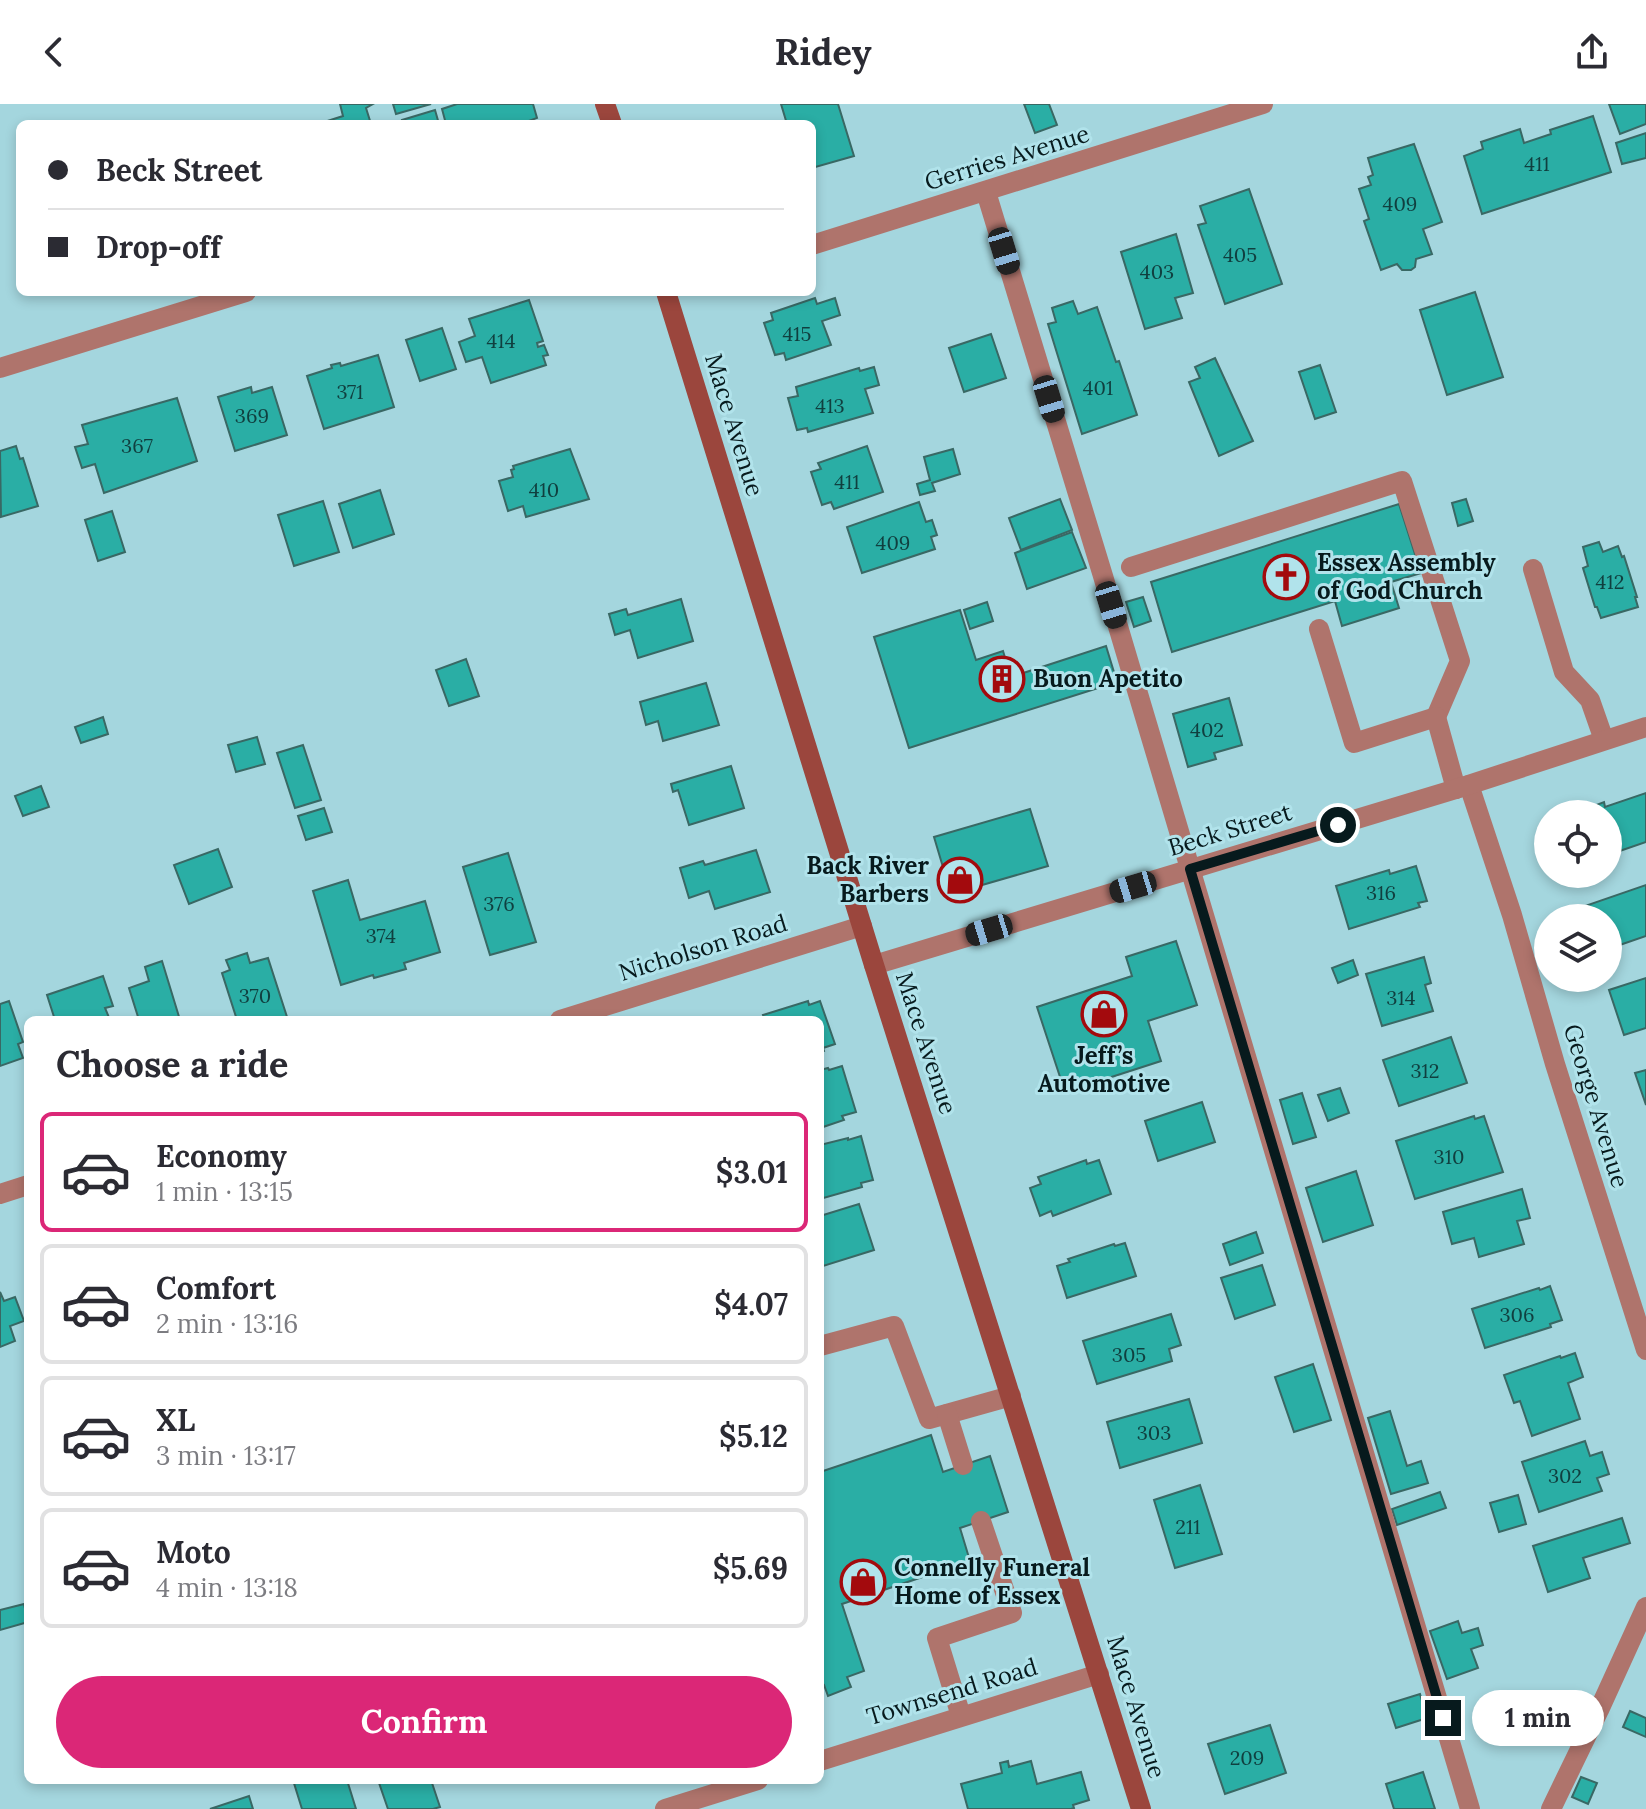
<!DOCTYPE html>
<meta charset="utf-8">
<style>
:root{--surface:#fff;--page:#f7f7f7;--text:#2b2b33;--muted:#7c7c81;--line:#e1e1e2;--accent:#db2777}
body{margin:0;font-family:Lora,serif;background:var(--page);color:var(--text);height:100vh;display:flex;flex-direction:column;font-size:30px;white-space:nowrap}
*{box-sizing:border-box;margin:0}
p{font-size:26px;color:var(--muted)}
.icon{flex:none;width:44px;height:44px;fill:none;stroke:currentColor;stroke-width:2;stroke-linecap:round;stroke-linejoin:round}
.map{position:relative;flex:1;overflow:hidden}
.drawer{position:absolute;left:24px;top:912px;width:800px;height:768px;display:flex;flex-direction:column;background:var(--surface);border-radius:12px;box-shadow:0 4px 12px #0003}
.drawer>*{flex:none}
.guide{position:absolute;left:16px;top:16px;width:800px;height:176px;border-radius:12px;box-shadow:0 4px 12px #0003;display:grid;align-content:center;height:176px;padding:0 32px;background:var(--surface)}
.buttons{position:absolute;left:1534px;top:696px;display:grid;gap:16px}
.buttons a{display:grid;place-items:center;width:88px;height:88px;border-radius:50%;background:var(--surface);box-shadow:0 4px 12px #0003;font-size:40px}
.end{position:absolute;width:36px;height:36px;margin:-18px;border:10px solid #071a1d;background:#fff;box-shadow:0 0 0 4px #fff}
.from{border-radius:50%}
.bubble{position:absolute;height:56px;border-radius:28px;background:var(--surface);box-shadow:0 4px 12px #0003;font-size:26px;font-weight:700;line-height:56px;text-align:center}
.car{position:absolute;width:24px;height:48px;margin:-24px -12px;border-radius:10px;box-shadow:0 0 6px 2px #0007;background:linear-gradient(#222 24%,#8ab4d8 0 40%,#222 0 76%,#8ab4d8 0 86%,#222 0)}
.guide b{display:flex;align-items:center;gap:28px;height:76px;font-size:30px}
.guide b+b{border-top:2px solid var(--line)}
.guide i{width:20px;height:20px;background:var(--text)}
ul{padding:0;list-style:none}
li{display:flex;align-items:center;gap:24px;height:120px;margin:0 16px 12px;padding:0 16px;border:4px solid var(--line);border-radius:12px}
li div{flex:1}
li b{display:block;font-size:30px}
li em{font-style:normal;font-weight:700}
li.current{border-color:var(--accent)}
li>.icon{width:72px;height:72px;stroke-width:1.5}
h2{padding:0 32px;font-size:36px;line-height:96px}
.cta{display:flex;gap:16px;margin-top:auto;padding:16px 32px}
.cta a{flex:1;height:92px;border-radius:48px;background:var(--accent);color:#fff;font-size:32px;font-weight:700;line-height:92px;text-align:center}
header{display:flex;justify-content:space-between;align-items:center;height:104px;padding:0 32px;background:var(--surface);font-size:36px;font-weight:700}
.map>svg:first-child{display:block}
.building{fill:#2aaea5;stroke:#396864;stroke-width:2}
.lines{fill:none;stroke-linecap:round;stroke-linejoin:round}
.lane{stroke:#af746c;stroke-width:20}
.street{stroke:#af746c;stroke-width:20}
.secondary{stroke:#9b463d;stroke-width:20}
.route{stroke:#071a1d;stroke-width:10}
.labels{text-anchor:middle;stroke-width:6;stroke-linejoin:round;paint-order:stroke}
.number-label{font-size:20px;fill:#103f3f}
.street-label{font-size:24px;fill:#071a1d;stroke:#b1e3eb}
.poi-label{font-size:24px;font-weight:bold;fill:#071a1d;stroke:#b1e3eb;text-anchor:start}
</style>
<header><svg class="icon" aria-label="back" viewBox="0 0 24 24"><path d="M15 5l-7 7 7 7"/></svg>Ridey<svg class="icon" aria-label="share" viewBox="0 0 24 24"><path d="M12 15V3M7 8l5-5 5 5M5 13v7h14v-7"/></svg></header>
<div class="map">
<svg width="1646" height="1705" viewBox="0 0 1646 1705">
<rect width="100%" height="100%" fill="#a4d6de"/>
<!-- building -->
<g class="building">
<polygon points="340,0 373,0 366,4 371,20 318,20 343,12"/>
<polygon points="393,0 431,0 396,10"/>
<polygon points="457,0 533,0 537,14 526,18 527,20 446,20 442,5"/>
<polygon points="781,0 838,0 854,52 812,64 812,20 787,20"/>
<polygon points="1024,0 1049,0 1057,21 1035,29"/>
<polygon points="1609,0 1646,0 1646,20 1620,30"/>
<polygon points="435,6 439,20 403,20 402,16"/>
<polygon points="1593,12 1611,68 1482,110 1464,52 1483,45 1481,38 1520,25 1524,39 1551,30 1550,26"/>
<polygon points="1646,29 1646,54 1622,60 1616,39"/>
<polygon points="1414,40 1442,118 1423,125 1432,150 1416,155 1415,163 1411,166 1402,166 1397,160 1381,166 1364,117 1369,115 1359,85 1371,81 1368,73 1373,71 1368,54"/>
<polygon points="1249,85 1282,180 1225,200 1198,121 1206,119 1200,102"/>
<polygon points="1176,130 1193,189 1175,194 1182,214 1145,225 1121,148"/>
<polygon points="1475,188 1503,273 1447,291 1420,206"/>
<polygon points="815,194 817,200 835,194 840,211 822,217 831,241 786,256 784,249 775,251 764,219 773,216 771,209"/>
<polygon points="529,196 543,237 537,239 538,243 544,241 548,251 543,252 546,261 491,279 482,253 466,258 459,238 475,232 469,215"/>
<polygon points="1073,197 1078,210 1097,203 1116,258 1119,257 1137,311 1082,330 1048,220 1056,218 1052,204"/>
<polygon points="442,224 456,265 420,277 406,236"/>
<polygon points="991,230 1006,274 964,288 949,244"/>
<polygon points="378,251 394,303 324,325 307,272 332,264 331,261 340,259 341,262"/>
<polygon points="1215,254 1253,337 1219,352 1189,278 1200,274 1195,263"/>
<polygon points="1320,261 1336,308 1315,315 1299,268"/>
<polygon points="874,263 879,281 865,285 873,309 808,328 807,324 797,326 788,294 798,292 796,283 859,264 860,267"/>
<polygon points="251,283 252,289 272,283 287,331 235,347 218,293"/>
<polygon points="177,294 197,357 104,389 95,360 82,364 75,343 88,340 82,321"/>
<polygon points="16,342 20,355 23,354 38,402 1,413 0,347"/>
<polygon points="867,342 883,388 834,405 831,398 822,401 811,368 821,365 818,359"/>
<polygon points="570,345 589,395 526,413 523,402 508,407 499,377 513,373 511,366 514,365 513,362"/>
<polygon points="953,345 960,370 932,379 935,387 920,391 917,380 930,376 924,353"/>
<polygon points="380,386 394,430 353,444 339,400"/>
<polygon points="1060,395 1072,426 1021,446 1009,414"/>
<polygon points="1466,395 1473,417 1458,422 1452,399"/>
<polygon points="323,397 339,448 294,462 278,411"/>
<polygon points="919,398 926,418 932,416 937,431 931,433 935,445 862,469 847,423"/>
<polygon points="1399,400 1421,469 1391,478 1399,504 1342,522 1335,497 1172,548 1151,478"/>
<polygon points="112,407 125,448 98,457 85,416"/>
<polygon points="1072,428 1086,464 1027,485 1015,449"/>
<polygon points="1599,438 1603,448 1618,442 1622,453 1624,452 1637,493 1635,493 1638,503 1601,514 1597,503 1595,503 1583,464 1588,462 1583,443"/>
<polygon points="1143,493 1151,517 1134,523 1126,498"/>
<polygon points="681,495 693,537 638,554 630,526 615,531 609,510 626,505 628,511"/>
<polygon points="987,498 993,517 970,525 964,506"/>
<polygon points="960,506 976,556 1003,547 1011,573 1106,542 1117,578 909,644 874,533"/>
<polygon points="466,555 479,592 449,602 436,566"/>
<polygon points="706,579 719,621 663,637 658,617 646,621 640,598"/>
<polygon points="1229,594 1242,641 1214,649 1216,655 1188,663 1173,610"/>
<polygon points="103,613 108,630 81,639 75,623"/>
<polygon points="257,633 265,660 236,668 228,641"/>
<polygon points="303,641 321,696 295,704 277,649"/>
<polygon points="731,662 744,704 689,721 678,686 673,688 671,680"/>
<polygon points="41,682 49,703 23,712 15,692"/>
<polygon points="1646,689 1646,738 1608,751 1608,710 1583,710 1592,707 1591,703 1604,698 1605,703"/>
<polygon points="324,704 332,728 306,736 298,712"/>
<polygon points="1030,705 1048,762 951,790 934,733"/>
<polygon points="218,745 232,783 189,800 174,761"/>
<polygon points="756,746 770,788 715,805 709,787 689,794 680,764 703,757 705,761"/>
<polygon points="508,749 536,838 490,851 463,763"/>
<polygon points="1416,762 1427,797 1418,799 1420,803 1349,825 1336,782 1389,766 1390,770"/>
<polygon points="348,776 360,816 425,797 440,848 404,859 406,865 374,874 373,871 341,881 313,787"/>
<polygon points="1646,781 1646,832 1608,845 1608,814 1586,814 1582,803"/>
<polygon points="1176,837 1197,901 1148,917 1161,957 1065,988 1037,903 1132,872 1126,853"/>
<polygon points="247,849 250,859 268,854 288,916 237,916 222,869 230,866 226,856"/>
<polygon points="1424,853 1431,879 1425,881 1433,907 1382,922 1366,870"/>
<polygon points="1353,856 1358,871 1338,879 1332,864"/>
<polygon points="162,857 180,916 139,916 129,884 149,877 145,863"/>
<polygon points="103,872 113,902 105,904 110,916 55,916 47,891"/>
<polygon points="1646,874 1646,924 1624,931 1609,886"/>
<polygon points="9,897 23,938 18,940 23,954 0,962 0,900"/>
<polygon points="808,897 809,901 820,897 835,940 823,944 824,947 820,949 820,916 765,916 763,911"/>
<polygon points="1451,933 1467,979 1399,1002 1383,956"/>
<polygon points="842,962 856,1008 842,1012 844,1016 820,1024 820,966 828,964 829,966"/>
<polygon points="1646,966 1646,1001 1635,969"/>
<polygon points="1340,984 1349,1009 1328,1017 1318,991"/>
<polygon points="1302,989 1316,1033 1293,1040 1280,996"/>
<polygon points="1202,998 1215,1038 1158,1057 1145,1017"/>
<polygon points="1474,1012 1475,1015 1484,1012 1503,1068 1415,1095 1396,1037"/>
<polygon points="861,1032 873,1076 861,1079 862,1083 820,1095 820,1041 848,1034 848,1036"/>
<polygon points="1086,1056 1087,1060 1099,1056 1111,1090 1053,1112 1051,1107 1040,1112 1030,1084 1041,1080 1038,1073"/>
<polygon points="1356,1067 1373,1121 1323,1138 1306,1084"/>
<polygon points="1522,1085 1530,1114 1517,1117 1524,1140 1479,1153 1474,1134 1452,1140 1443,1108"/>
<polygon points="859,1100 874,1146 820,1163 820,1112"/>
<polygon points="1256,1128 1263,1149 1230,1161 1223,1140"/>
<polygon points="1125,1139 1136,1172 1067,1194 1057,1162 1070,1158 1068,1155 1114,1140 1115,1142"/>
<polygon points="1262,1161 1275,1201 1235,1215 1221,1174"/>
<polygon points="1550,1182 1562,1216 1550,1220 1551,1223 1485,1244 1472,1205 1539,1184 1540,1186"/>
<polygon points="0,1188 4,1197 15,1193 24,1217 10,1222 15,1237 0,1243"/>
<polygon points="1171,1210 1181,1241 1169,1245 1172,1257 1097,1280 1083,1237"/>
<polygon points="1575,1249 1583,1273 1568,1279 1580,1315 1532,1332 1520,1297 1514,1299 1504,1271 1560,1252 1561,1254"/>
<polygon points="1313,1260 1331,1316 1294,1328 1275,1273"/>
<polygon points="1189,1295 1202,1339 1120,1364 1107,1318"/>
<polygon points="1390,1307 1407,1362 1421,1357 1428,1379 1391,1390 1368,1314"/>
<polygon points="931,1331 943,1368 990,1352 1008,1408 960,1424 970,1457 842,1500 864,1567 847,1573 851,1583 828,1592 824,1581 820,1582 820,1368"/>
<polygon points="1585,1337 1590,1352 1602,1348 1609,1370 1597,1374 1602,1387 1539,1408 1522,1358"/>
<polygon points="1200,1381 1222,1450 1175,1464 1154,1396"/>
<polygon points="1440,1388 1446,1404 1397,1421 1392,1405"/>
<polygon points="1518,1391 1526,1420 1499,1428 1490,1399"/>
<polygon points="1622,1414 1630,1439 1583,1454 1590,1474 1548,1488 1533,1442"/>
<polygon points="24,1500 28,1518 0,1526 0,1506"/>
<polygon points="1458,1517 1462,1529 1478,1524 1483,1541 1471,1545 1478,1564 1447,1575 1430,1527"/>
<polygon points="1420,1590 1427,1614 1396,1624 1388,1600"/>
<polygon points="1630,1607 1646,1614 1646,1633 1623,1623"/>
<polygon points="1270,1621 1286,1669 1225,1690 1208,1640"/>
<polygon points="1008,1657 1009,1663 1031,1657 1037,1680 1081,1668 1089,1696 1073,1701 1074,1704 1071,1705 968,1705 961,1680 1002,1669 1000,1659"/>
<polygon points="1423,1668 1435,1705 1394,1705 1386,1680"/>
<polygon points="1581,1673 1597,1679 1588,1700 1572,1693"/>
<polygon points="293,1676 347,1676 356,1705 302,1705"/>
<polygon points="378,1676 431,1676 440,1703 433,1705 388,1705"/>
<polygon points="249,1692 253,1705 210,1705"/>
</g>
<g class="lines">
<!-- lane -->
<g class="lane">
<polyline points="986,88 1103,472 1470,1705"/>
<polyline points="1131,463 1402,377 1460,557 1436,613"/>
<polyline points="1533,465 1564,568 1590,596 1604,636"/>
<polyline points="1319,525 1354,639 1436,613 1456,685"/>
<polyline points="820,1242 894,1222 929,1315 1011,1292"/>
<polyline points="947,1310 963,1361"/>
<polyline points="961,1612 937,1534 1012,1509 981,1417"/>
<polyline points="1551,1705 1599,1606 1646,1503"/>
</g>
<!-- street -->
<g class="street">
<polyline points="812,141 1263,0"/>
<polyline points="0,264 246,188"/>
<polyline points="1469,681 1512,811 1555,960 1646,1246"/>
<polyline points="874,861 1456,685 1646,623"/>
<polyline points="560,916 862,822"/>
<polyline points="0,1090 28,1081"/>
<polyline points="820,1657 1099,1570"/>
<polyline points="665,1705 758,1676"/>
</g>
<!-- secondary -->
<g class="secondary">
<polyline points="605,0 612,20"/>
<polyline points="666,188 874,861 1141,1705"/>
</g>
</g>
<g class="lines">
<!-- route -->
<polyline class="route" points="1338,721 1190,765 1443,1614"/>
</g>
<!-- icons -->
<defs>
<g id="church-ring" transform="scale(2.3)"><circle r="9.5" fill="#b1e3eb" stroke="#a30a0d" stroke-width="1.5"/><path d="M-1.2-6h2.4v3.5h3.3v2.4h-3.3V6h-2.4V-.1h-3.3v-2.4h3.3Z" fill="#a30a0d"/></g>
<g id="building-ring" transform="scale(2.3)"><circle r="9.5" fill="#b1e3eb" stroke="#a30a0d" stroke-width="1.5"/><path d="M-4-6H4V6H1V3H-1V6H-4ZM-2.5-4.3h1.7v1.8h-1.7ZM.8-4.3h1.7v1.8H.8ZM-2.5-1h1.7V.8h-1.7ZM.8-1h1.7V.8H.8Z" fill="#a30a0d"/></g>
<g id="shop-ring" transform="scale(2.3)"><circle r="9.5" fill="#b1e3eb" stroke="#a30a0d" stroke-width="1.5"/><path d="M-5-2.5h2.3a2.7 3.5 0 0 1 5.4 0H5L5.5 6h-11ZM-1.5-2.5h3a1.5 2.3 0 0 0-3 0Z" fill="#a30a0d"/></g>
</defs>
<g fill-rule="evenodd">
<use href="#church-ring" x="1286" y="473"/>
<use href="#building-ring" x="1002" y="575"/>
<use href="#shop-ring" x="960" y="776"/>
<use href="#shop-ring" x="1104" y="910"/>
<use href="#shop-ring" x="863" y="1478"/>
</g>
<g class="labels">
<!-- number labels -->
<g class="number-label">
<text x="1537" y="67">411</text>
<text x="1400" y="107">409</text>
<text x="1240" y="158">405</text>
<text x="1157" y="175">403</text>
<text x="797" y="237">415</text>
<text x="501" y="244">414</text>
<text x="1098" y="291">401</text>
<text x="350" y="295">371</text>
<text x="830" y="309">413</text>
<text x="252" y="319">369</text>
<text x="137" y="349">367</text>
<text x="847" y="385">411</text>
<text x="544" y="393">410</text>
<text x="893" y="446">409</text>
<text x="1610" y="485">412</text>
<text x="1207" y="633">402</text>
<text x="1381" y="796">316</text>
<text x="499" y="807">376</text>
<text x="381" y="839">374</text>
<text x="255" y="899">370</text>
<text x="1401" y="901">314</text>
<text x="1425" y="974">312</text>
<text x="1449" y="1060">310</text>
<text x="1517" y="1218">306</text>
<text x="1129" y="1258">305</text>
<text x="1154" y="1336">303</text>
<text x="1565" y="1379">302</text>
<text x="1188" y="1430">211</text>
<text x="1247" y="1661">209</text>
</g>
<!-- street labels -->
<g class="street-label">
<text transform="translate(1007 54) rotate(-17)" y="8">Gerries Avenue</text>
<text transform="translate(734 321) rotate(73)" y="8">Mace Avenue</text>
<text transform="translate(1230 726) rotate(-17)" y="8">Beck Street</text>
<text transform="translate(703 844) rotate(-17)" y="8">Nicholson Road</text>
<text transform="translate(926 939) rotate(72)" y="8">Mace Avenue</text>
<text transform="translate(1596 1002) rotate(73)" y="8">George Avenue</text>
<text transform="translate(952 1588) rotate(-17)" y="8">Townsend Road</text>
<text transform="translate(1136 1603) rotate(73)" y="8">Mace Avenue</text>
</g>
<!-- poi labels -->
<g class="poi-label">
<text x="1317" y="467">Essex Assembly<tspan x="1317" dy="28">of God Church</tspan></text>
<text x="1033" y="583">Buon Apetito</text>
<text x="929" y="770" text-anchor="end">Back River<tspan x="929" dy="28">Barbers</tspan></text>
<text x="1104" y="960" text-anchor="middle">Jeff’s<tspan x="1104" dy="28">Automotive</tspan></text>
<text x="894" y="1472">Connelly Funeral<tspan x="894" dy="28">Home of Essex</tspan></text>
</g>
</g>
</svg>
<div class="buttons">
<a><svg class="icon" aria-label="locate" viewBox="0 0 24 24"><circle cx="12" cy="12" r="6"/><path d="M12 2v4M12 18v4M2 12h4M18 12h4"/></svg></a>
<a><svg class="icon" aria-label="layers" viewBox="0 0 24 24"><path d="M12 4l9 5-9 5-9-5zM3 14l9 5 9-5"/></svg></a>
</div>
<i class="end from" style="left:1338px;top:721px"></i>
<i class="end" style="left:1443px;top:1614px"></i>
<div class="bubble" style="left:1472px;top:1586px;width:132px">1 min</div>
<i class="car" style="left:1004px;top:147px;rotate:163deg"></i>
<i class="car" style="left:1049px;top:295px;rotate:163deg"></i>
<i class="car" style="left:1111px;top:501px;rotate:163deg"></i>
<i class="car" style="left:1133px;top:783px;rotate:253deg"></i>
<i class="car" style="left:989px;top:826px;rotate:253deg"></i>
<div class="guide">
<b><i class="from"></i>Beck Street</b>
<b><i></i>Drop-off</b>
</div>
<section class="drawer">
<h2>Choose a ride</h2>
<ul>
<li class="current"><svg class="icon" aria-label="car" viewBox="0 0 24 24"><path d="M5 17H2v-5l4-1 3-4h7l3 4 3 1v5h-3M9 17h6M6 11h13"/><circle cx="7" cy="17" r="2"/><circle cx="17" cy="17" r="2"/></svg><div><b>Economy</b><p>1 min · 13:15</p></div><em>$3.01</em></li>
<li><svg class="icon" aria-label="car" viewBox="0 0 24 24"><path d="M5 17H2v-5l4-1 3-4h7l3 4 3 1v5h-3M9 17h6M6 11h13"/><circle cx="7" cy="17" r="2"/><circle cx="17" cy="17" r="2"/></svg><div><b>Comfort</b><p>2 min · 13:16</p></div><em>$4.07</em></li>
<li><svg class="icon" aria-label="car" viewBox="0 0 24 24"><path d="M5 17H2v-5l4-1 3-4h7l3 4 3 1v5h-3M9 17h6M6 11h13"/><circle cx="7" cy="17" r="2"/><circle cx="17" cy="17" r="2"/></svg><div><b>XL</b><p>3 min · 13:17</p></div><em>$5.12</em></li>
<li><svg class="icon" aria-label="car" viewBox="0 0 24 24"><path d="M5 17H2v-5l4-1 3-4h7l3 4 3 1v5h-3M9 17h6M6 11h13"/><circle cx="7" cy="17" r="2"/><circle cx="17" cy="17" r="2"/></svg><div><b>Moto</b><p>4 min · 13:18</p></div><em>$5.69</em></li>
</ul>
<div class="cta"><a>Confirm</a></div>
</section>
</div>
